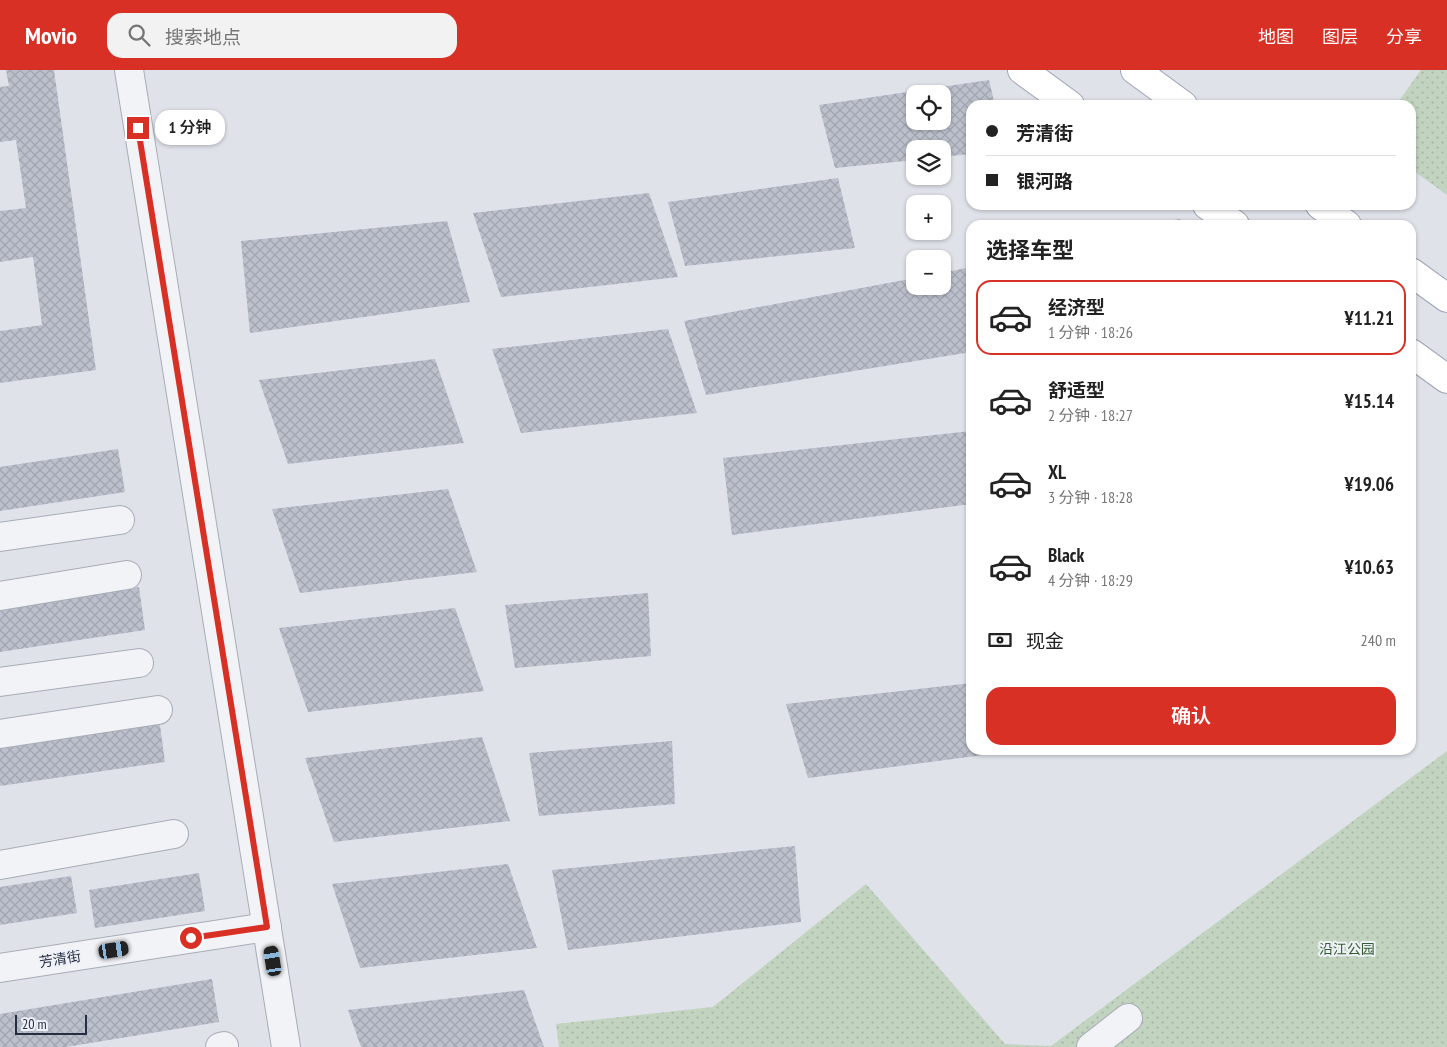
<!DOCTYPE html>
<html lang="zh">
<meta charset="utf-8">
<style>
:root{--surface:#fff;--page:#f2f2f2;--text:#222;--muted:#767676;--line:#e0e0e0;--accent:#d93025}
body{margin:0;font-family:"PT Sans Narrow","Noto Sans SC",sans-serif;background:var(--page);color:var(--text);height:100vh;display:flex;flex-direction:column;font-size:19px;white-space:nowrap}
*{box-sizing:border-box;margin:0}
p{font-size:16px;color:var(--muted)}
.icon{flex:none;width:28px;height:28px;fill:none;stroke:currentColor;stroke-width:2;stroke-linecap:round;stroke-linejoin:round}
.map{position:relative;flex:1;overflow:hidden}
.sheet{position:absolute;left:966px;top:150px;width:450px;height:535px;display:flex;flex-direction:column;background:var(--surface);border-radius:15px;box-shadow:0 1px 4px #0004}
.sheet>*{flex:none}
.banner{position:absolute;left:966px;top:30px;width:450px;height:110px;border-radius:15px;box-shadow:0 1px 4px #0004;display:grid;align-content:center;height:110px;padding:0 20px;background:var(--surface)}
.tools{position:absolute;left:906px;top:15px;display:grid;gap:10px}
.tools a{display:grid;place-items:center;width:45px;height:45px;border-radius:10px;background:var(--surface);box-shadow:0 1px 4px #0004;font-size:25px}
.scale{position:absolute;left:15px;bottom:12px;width:72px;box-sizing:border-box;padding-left:5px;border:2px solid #262e42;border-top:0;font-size:14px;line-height:18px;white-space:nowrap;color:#262e42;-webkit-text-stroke:4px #eef1f7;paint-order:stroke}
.end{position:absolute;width:22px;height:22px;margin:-11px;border:6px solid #d93025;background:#fff;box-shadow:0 0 0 2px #fff}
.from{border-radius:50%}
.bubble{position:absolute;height:35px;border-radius:15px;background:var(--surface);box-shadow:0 1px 4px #0004;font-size:16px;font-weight:600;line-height:35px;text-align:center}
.car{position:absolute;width:15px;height:30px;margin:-15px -8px;border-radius:6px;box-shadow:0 0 4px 1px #0007;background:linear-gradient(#222 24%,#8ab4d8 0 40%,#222 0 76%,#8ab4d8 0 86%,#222 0)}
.banner b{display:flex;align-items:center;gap:18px;height:48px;font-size:19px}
.banner b+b{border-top:1px solid var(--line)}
.banner i{width:12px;height:12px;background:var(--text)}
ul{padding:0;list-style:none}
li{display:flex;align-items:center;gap:15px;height:75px;margin:0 10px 8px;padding:0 10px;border:2px solid transparent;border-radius:15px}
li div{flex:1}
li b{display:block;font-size:19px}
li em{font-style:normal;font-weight:600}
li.active{border-color:var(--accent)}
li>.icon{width:45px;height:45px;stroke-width:1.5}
h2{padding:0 20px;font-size:22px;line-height:60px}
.pay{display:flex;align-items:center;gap:12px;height:55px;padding:0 20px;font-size:19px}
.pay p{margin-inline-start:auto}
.cta{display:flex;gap:10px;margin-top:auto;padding:10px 20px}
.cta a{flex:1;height:58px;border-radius:15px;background:var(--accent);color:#fff;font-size:20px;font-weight:600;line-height:58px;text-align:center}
header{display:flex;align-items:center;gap:30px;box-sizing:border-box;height:70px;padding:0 25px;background:var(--accent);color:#fff}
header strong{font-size:24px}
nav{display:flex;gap:28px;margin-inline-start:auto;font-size:18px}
.search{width:350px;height:45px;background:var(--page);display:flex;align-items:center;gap:12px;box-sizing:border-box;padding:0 18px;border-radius:15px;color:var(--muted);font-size:19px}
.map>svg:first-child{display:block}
.park{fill:url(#park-dots)}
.building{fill:url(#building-cross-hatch);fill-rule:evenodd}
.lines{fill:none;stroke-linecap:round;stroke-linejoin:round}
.minor-casing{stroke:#a8acb7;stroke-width:30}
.major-casing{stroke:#9da4b6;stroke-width:30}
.minor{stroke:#f2f3f7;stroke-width:28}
.major{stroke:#fff;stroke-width:28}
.route{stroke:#d93025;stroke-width:6}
.labels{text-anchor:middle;stroke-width:4;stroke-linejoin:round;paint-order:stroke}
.park-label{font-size:14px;fill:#365e32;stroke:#eef1f7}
.street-label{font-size:14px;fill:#262e42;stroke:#eef1f7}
</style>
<header>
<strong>Movio</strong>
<div class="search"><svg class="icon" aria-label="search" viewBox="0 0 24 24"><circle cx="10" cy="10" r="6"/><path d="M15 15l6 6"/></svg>搜索地点</div>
<nav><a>地图</a><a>图层</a><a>分享</a></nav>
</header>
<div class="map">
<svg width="1447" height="977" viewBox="0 0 1447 977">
<defs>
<pattern id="park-dots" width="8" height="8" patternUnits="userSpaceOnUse" patternTransform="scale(1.25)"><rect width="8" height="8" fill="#c2d4bf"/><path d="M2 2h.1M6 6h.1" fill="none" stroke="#a7b6a5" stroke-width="1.8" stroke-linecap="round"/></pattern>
<pattern id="building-cross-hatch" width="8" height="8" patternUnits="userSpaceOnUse" patternTransform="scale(1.25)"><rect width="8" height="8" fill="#bbc0cc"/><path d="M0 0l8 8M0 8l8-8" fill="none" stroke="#a1a5b0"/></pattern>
</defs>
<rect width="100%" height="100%" fill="#dfe2e9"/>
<!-- park -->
<g class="park">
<polygon points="1421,0 1447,0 1447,125 1411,99 1411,35 1396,35"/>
<polygon points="1447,681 1447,977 559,977 556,954 713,937 866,814 1005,974 1051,976"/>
</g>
<!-- building -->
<g class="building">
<polygon points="6,0 54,0 96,300 0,313 0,261 42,255 33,187 0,192 0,141 26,138 16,70 0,72 0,17 9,16"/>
<path d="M989 10 995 35H971V84L942 87V79H915V90L835 98 819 35ZM915 24H942V51H915Z"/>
<polygon points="838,108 855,178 685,196 668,132"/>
<polygon points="649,123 678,207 501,227 473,143"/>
<polygon points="1180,149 1182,155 1146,155 1146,154"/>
<polygon points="447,151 470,232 250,263 241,171"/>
<polygon points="971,197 971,282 706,325 684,251 915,208 915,216 942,216 942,203"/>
<polygon points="668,259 697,343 521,363 492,279"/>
<polygon points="435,289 464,373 288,394 259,310"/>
<polygon points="971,361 971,434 732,465 723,388"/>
<polygon points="118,379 125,422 0,441 0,397"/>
<polygon points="448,419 477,502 300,523 272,439"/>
<polygon points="139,517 145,560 0,582 0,538"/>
<polygon points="648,523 651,586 515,598 505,535"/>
<polygon points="455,538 484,621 308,642 279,558"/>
<polygon points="971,613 971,680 1014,681 808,708 786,634"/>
<polygon points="159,648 165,692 0,716 0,673"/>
<polygon points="482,667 510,751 334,772 305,688"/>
<polygon points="672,671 675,734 539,746 529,683"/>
<polygon points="795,776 801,852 568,880 552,800"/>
<polygon points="508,794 537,878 360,898 332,814"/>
<polygon points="199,803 205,841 95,858 89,820"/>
<polygon points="71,806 77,843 0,855 0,817"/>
<polygon points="212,909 219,952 66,977 0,977 0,944"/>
<polygon points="524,920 544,977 361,977 348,940"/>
</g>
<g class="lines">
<!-- minor casing -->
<g class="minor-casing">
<g id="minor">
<polyline points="129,0 286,977"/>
<polyline points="0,467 120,450"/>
<polyline points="0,526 127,505"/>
<polyline points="0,612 139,593"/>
<polyline points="0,664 158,640"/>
<polyline points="0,795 174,764"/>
<polyline points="0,898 267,857"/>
<polyline points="220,977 224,976"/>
<polyline points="1091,977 1128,948"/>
</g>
</g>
<!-- major casing -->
<g class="major-casing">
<g id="major">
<polyline points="1022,0 1070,35"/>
<polyline points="1135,0 1183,35"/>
<polyline points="1207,135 1235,155"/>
<polyline points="1320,135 1347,155"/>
<polyline points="1411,202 1447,228"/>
<polyline points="1411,283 1447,309"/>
</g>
</g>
<!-- minor -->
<use href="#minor" class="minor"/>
<!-- major -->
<use href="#major" class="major"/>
</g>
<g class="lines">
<!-- route -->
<polyline class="route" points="138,58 267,857 191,868"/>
</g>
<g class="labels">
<!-- park labels -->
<g class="park-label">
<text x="1347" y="884">沿江公园</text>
</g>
<!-- street labels -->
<g class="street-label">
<text transform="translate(60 889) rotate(-9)" y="5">芳清街</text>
</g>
</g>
</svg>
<div class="tools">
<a><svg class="icon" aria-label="locate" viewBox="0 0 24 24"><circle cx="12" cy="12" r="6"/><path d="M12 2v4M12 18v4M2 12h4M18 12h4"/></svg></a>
<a><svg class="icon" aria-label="layers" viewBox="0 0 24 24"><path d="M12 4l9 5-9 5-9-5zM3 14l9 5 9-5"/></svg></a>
<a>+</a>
<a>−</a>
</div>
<div class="scale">20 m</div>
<i class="end from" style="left:191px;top:868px"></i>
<i class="end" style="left:138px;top:58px"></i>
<div class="bubble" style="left:155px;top:40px;width:70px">1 分钟</div>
<i class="car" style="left:114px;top:880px;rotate:81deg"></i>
<i class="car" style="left:273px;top:891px;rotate:351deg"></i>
<div class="banner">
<b><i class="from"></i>芳清街</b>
<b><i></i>银河路</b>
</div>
<section class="sheet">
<h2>选择车型</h2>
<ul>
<li class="active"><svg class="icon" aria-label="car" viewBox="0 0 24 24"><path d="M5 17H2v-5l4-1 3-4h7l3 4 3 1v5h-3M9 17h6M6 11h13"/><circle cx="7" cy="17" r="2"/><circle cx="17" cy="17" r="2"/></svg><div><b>经济型</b><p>1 分钟 · 18:26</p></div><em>¥11.21</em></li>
<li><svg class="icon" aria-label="car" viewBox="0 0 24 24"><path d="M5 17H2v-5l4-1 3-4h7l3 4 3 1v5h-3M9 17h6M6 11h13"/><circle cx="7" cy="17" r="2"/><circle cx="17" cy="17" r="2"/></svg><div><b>舒适型</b><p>2 分钟 · 18:27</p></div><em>¥15.14</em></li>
<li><svg class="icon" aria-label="car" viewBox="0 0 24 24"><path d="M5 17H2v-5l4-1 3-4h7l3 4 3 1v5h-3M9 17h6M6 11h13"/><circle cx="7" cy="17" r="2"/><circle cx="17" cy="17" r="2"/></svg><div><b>XL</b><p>3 分钟 · 18:28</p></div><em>¥19.06</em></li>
<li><svg class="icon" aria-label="car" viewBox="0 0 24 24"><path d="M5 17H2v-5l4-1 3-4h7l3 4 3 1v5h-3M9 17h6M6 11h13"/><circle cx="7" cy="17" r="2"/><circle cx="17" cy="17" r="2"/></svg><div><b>Black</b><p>4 分钟 · 18:29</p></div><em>¥10.63</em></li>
</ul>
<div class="pay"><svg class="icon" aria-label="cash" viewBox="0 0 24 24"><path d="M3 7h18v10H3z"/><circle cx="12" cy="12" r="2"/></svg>现金<p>240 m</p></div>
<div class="cta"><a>确认</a></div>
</section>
</div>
